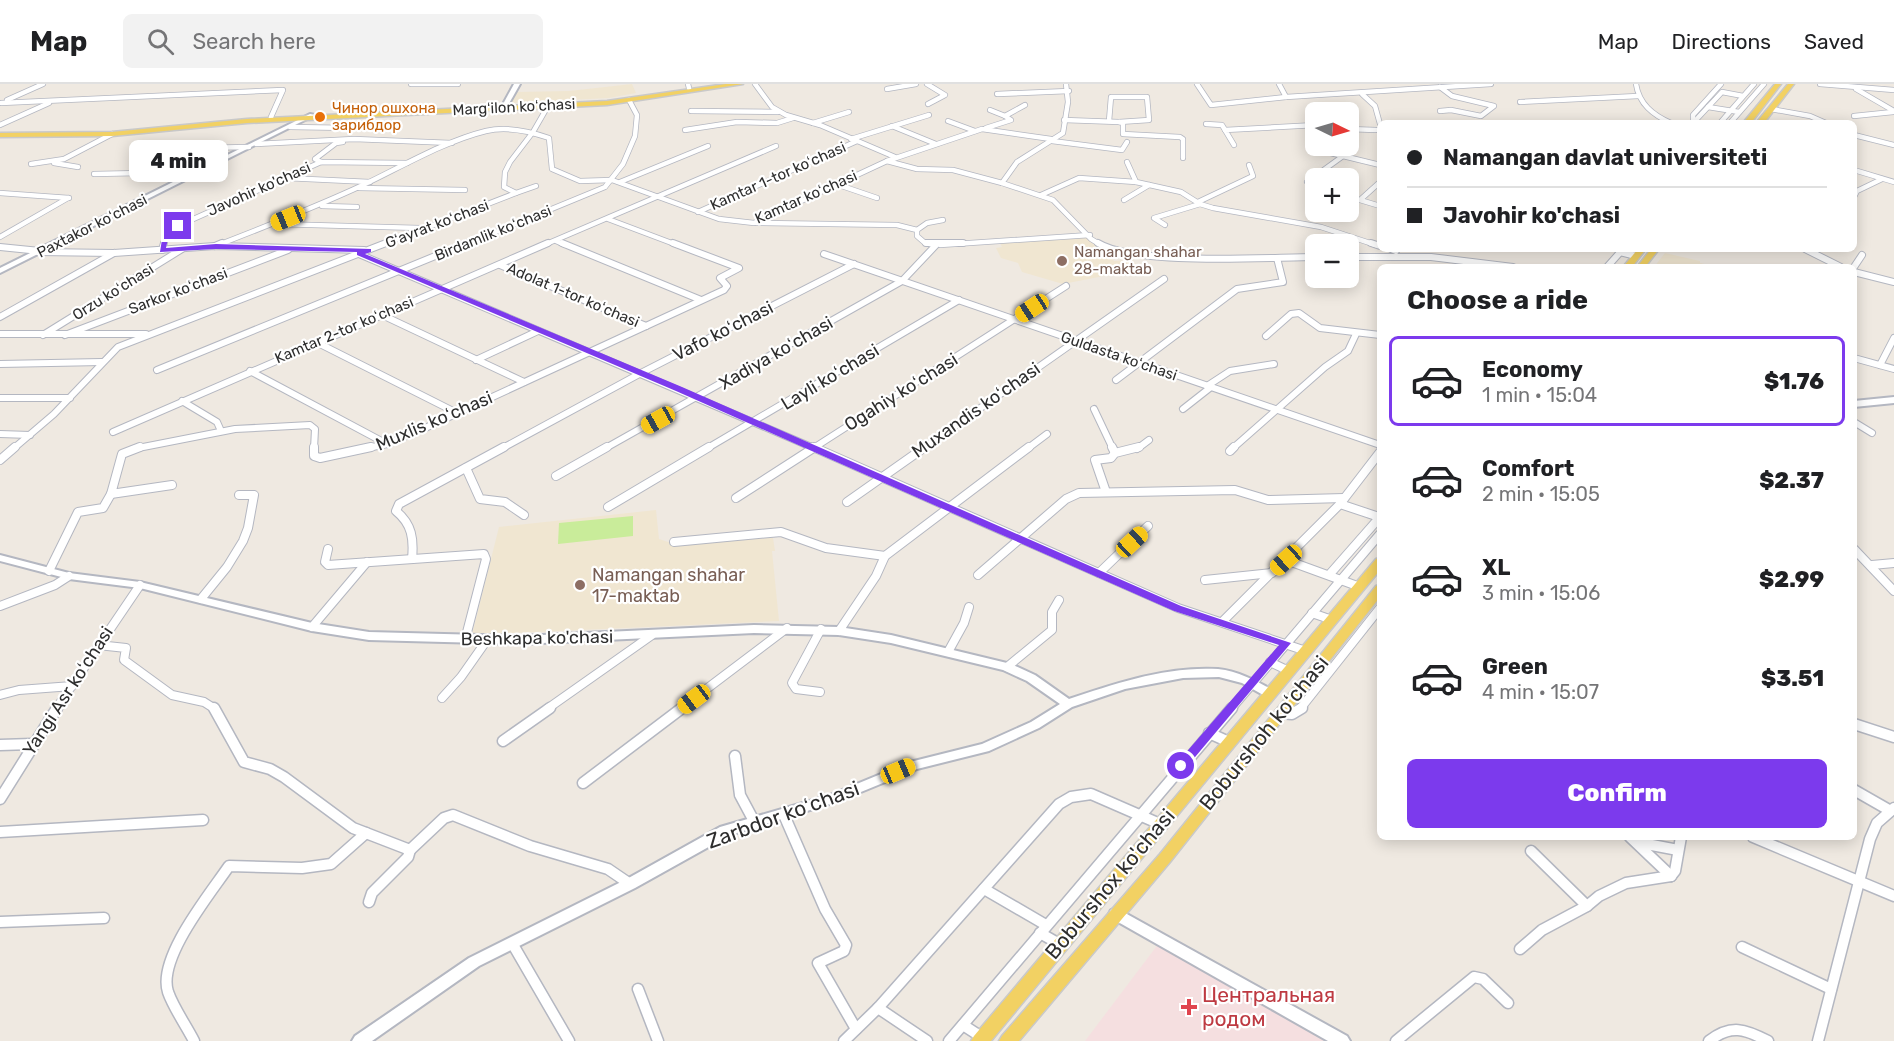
<!DOCTYPE html>
<meta charset="utf-8">
<style>
:root{--surface:#fff;--page:#f2f2f2;--text:#202124;--muted:#757577;--line:#e0e0e0;--accent:#7c3aed}
body{margin:0;font-family:Rubik,sans-serif;background:var(--page);color:var(--text);height:100vh;display:flex;flex-direction:column;font-size:22px;white-space:nowrap}
*{box-sizing:border-box;margin:0}
p{font-size:20px;color:var(--muted)}
.icon{flex:none;width:33px;height:33px;fill:none;stroke:currentColor;stroke-width:2;stroke-linecap:round;stroke-linejoin:round}
.map{position:relative;flex:1;overflow:hidden}
.details{position:absolute;left:1377px;top:180px;width:480px;height:576px;display:flex;flex-direction:column;background:var(--surface);border-radius:9px;box-shadow:0 3px 15px #0003}
.details>*{flex:none}
.guide{position:absolute;left:1377px;top:36px;width:480px;height:132px;border-radius:9px;box-shadow:0 3px 15px #0003;display:grid;align-content:center;height:132px;padding:0 30px;background:var(--surface)}
.needle{width:39px;rotate:95deg}
.buttons{position:absolute;left:1305px;top:18px;display:grid;gap:12px}
.buttons a{display:grid;place-items:center;width:54px;height:54px;border-radius:9px;background:var(--surface);box-shadow:0 3px 15px #0003;font-size:30px}
.end{position:absolute;width:27px;height:27px;margin:-14px;border:8px solid #7c3aed;background:#fff;box-shadow:0 0 0 3px #fff}
.from{border-radius:50%}
.bubble{position:absolute;height:42px;border-radius:9px;background:var(--surface);box-shadow:0 3px 15px #0003;font-size:20px;font-weight:800;line-height:42px;text-align:center}
.car{position:absolute;width:18px;height:36px;margin:-18px -9px;border-radius:8px;box-shadow:0 0 4px 2px #0007;background:linear-gradient(#f5c518 24%,#345 0 40%,#f5c518 0 76%,#345 0 86%,#f5c518 0)}
.guide b{display:flex;align-items:center;gap:21px;height:57px;font-size:22px}
.guide b+b{border-top:2px solid var(--line)}
.guide i{width:15px;height:15px;background:var(--text)}
ul{padding:0;list-style:none}
li{display:flex;align-items:center;gap:18px;height:90px;margin:0 12px 9px;padding:0 18px;border:3px solid transparent;border-radius:9px}
li div{flex:1}
li b{display:block;font-size:22px}
li em{font-style:normal;font-weight:800}
li.on{border-color:var(--accent)}
li>.icon{width:54px;height:54px;stroke-width:1.5}
h2{padding:0 30px;font-size:27px;line-height:72px}
.cta{display:flex;gap:12px;margin-top:auto;padding:12px 30px}
.cta a{flex:1;height:69px;border-radius:9px;background:var(--accent);color:#fff;font-size:24px;font-weight:800;line-height:69px;text-align:center}
header{display:flex;align-items:center;gap:36px;box-sizing:border-box;height:84px;padding:0 30px;background:var(--surface);border-bottom:2px solid var(--line)}
header strong{font-size:28px}
nav{display:flex;gap:33px;margin-inline-start:auto;font-size:21px}
.search{width:420px;height:54px;background:var(--page);display:flex;align-items:center;gap:15px;box-sizing:border-box;padding:0 21px;border-radius:9px;color:var(--muted);font-size:22px}
.map>svg:first-child{display:block}
.education{fill:#f0e6d1}
.medical{fill:#f5dfe0}
.pitch{fill:#c9ec9a}
.lines{fill:none;stroke-linecap:round;stroke-linejoin:round}
.street-far3-casing{stroke:#b4b7c1;stroke-width:6}
.street-far2-casing{stroke:#b4b7c1;stroke-width:8}
.street-far1-casing{stroke:#b4b7c1;stroke-width:10}
.street-casing{stroke:#b4b7c1;stroke-width:13}
.secondary-casing{stroke:#b4b7c1;stroke-width:4}
.primary-casing{stroke:#c9c9c9;stroke-width:3}
.street-far3{stroke:#fff;stroke-width:4.5}
.street-far2{stroke:#fff;stroke-width:6}
.street-far1{stroke:#fff;stroke-width:8}
.street{stroke:#fff;stroke-width:10}
.secondary{fill:#fff;fill-rule:evenodd}
.primary{fill:#f2d163;fill-rule:evenodd}
.route{fill:#7c3aed}
.food-dot{fill:#e8710a;stroke:#fff;stroke-width:2}
.education-dot{fill:#8d6e63;stroke:#fff;stroke-width:2}
.health-dot{fill:#e0444e;stroke:#fff;stroke-width:2}
.labels{text-anchor:middle;stroke-width:4.5;stroke-linejoin:round;paint-order:stroke}
.far-street-label{font-size:15px;fill:#2e2e2e;stroke:#fff}
.far-food-label{font-size:15px;fill:#c56008;stroke:#fff;text-anchor:start}
.far-education-label{font-size:15px;fill:#785e54;stroke:#fff;text-anchor:start}
.street-label{font-size:18px;fill:#2e2e2e;stroke:#fff}
.education-label{font-size:18px;fill:#785e54;stroke:#fff;text-anchor:start}
.near-street-label{font-size:21px;fill:#2e2e2e;stroke:#fff}
.near-health-label{font-size:21px;fill:#be3a42;stroke:#fff;text-anchor:start}
</style>
<header>
<strong>Map</strong>
<div class="search"><svg class="icon" aria-label="search" viewBox="0 0 24 24"><circle cx="10" cy="10" r="6"/><path d="M15 15l6 6"/></svg>Search here</div>
<nav><a>Map</a><a>Directions</a><a>Saved</a></nav>
</header>
<div class="map">
<svg width="1894" height="957" viewBox="0 0 1894 957">
<rect width="100%" height="100%" fill="#efe9e1"/>
<!-- education -->
<g class="education">
<polygon points="632,0 636,9 609,14 510,19 516,8 569,7"/>
<polygon points="1087,153 1106,165 1114,177 1133,176 1141,188 1109,191 1063,200 1022,188 1018,179 1001,174 996,164 1002,163 1000,159"/>
<polygon points="1665,169 1700,177 1700,179 1716,183 1654,183"/>
<polygon points="656,426 659,455 671,459 773,454 775,467 772,467 779,537 472,551 499,443"/>
</g>
<!-- medical -->
<polygon class="medical" points="1159,859 1324,957 1085,957"/>
<!-- pitch -->
<polygon class="pitch" points="633,432 633,452 558,460 559,439"/>
<g class="lines">
<!-- street-far3 casing -->
<g class="street-far3-casing">
<g id="street-far3">
<polyline points="411,0 458,0"/>
<polyline points="688,0 689,4"/>
<polyline points="755,0 772,23 786,31 820,41 895,73"/>
<polyline points="927,0 945,11 928,20"/>
<polyline points="1066,0 1068,18 1063,49 1017,78 1002,99 1053,116 1091,155 1101,161"/>
<polyline points="1197,0 1211,21 1286,13"/>
<polyline points="1279,0 1286,13 1491,0"/>
<path d="M1636 0C1639 20 1653 31 1671 39"/>
<polyline points="1820,0 1894,6"/>
<polyline points="1440,3 1452,12 1494,22 1481,32 1451,26 1440,27"/>
<polyline points="887,5 916,0"/>
<polyline points="1856,5 1894,27"/>
<polyline points="997,10 1069,7"/>
<polyline points="1362,10 1375,22 1380,40"/>
<polyline points="7,16 43,0"/>
<polyline points="1520,18 1638,12"/>
<polyline points="1,19 283,6 271,33"/>
<polyline points="1771,25 1810,32 1826,39"/>
<polyline points="990,26 1005,32"/>
<polyline points="691,27 778,28"/>
<polyline points="1739,28 1708,23 1722,8 1743,12"/>
<polyline points="1854,32 1893,28"/>
<polyline points="1064,36 1119,38 1123,39 1123,50 1180,53 1183,55 1183,74"/>
<polyline points="948,37 975,47"/>
<polyline points="1109,37 1111,13 1147,13 1149,36 1119,38"/>
<polyline points="1695,37 1708,23"/>
<polyline points="813,39 849,28"/>
<polyline points="1693,39 1693,31 1721,0"/>
<polyline points="1720,39 1754,0"/>
<polyline points="1730,39 1764,0"/>
<polyline points="1206,40 1222,41 1225,46"/>
<polyline points="0,41 49,19"/>
<polyline points="892,42 936,60"/>
<polyline points="290,43 351,44"/>
<polyline points="986,44 1011,36 1005,32 1025,21"/>
<polyline points="1348,45 1376,46"/>
<polyline points="685,46 737,38 777,39 793,34"/>
<polyline points="1854,51 1894,61"/>
<polyline points="851,55 929,31"/>
<polyline points="1052,57 1122,66 1127,58"/>
<polyline points="256,60 354,55 452,59"/>
<polyline points="1234,61 1225,46 1316,41"/>
<polyline points="1310,64 1380,81"/>
<polyline points="148,65 249,63"/>
<polyline points="887,77 917,85 953,86 1002,99"/>
<polyline points="321,78 315,75 336,59 343,58"/>
<polyline points="1127,78 1136,98 1181,108 1200,120 1213,124 1321,143 1376,161"/>
<polyline points="54,79 78,83"/>
<polyline points="31,80 64,75 112,50"/>
<polyline points="1854,86 1894,98"/>
<polyline points="94,90 142,89 189,93"/>
<polyline points="286,94 370,98"/>
<polyline points="620,98 708,62"/>
<polyline points="1307,98 1343,72"/>
<polyline points="1380,98 1360,116 1380,122"/>
<polyline points="836,100 877,114"/>
<polyline points="359,104 465,106"/>
<polyline points="0,109 69,114"/>
<polyline points="516,109 536,102"/>
<polyline points="1041,111 1079,94 1136,98"/>
<polyline points="1854,113 1857,107 1882,95"/>
<polyline points="1124,116 1149,101"/>
<polyline points="1198,118 1253,92 1249,81"/>
<polyline points="322,122 357,123"/>
<polyline points="698,128 857,57"/>
<polyline points="608,135 677,161"/>
<polyline points="756,139 897,141 917,146 917,152 925,159 935,161"/>
<polyline points="276,140 420,144"/>
<polyline points="1165,141 1154,134 1200,120"/>
<polyline points="917,146 927,139 943,136"/>
<polyline points="0,153 68,114"/>
<polyline points="556,157 565,161"/>
<polyline points="163,161 166,149 171,145 321,78 407,79"/>
<path d="M218 161C267 142 316 123 363 101 401 83 445 57 486 47 507 42 529 47 549 54L552 85 580 97 612 96 719 135 754 139 887 77 982 45 1051 55"/>
<polyline points="382,161 516,109 504,103 505,88 510,78 533,48 548,22"/>
<polyline points="464,161 605,103 623,80 635,52 637,31 629,16"/>
<polyline points="544,161 776,62"/>
<polyline points="940,161 1090,151"/>
</g>
</g>
<!-- street-far2 casing -->
<g class="street-far2-casing">
<g id="street-far2">
<polyline points="562,159 701,216"/>
<polyline points="926,159 963,159"/>
<path d="M1098 159C1136 182 1267 173 1316 173"/>
<polyline points="1371,159 1380,162"/>
<polyline points="215,162 222,159"/>
<polyline points="0,163 40,167"/>
<polyline points="1391,165 1396,167"/>
<polyline points="1805,165 1841,183"/>
<polyline points="162,166 164,159"/>
<polyline points="38,168 114,169 215,162 364,166"/>
<polyline points="1620,168 1636,172"/>
<polyline points="359,170 816,365"/>
<polyline points="824,170 1380,361"/>
<polyline points="1348,173 1431,173 1513,183"/>
<polyline points="500,181 646,242"/>
<polyline points="1607,183 1623,165"/>
<polyline points="1854,183 1862,171"/>
<polyline points="1854,188 1894,198"/>
<polyline points="382,231 524,298"/>
<polyline points="0,233 114,169"/>
<polyline points="0,250 146,250"/>
<polyline points="43,251 182,165"/>
<polyline points="65,251 288,166"/>
<polyline points="1266,252 1291,230 1299,229 1320,244 1380,251"/>
<polyline points="316,258 457,329"/>
<polyline points="1854,274 1894,285"/>
<polyline points="476,276 538,247"/>
<polyline points="0,280 102,278"/>
<polyline points="1880,281 1894,254"/>
<polyline points="157,286 467,159"/>
<polyline points="250,287 387,360"/>
<polyline points="1116,296 1237,205 1283,198 1277,174"/>
<polyline points="1207,302 1230,287 1274,280"/>
<polyline points="0,314 70,314"/>
<polyline points="182,317 217,338 221,347"/>
<polyline points="1094,325 1113,365"/>
<polyline points="1183,325 1211,303"/>
<polyline points="1854,338 1872,349"/>
<polyline points="113,348 548,159"/>
<polyline points="0,350 30,351"/>
<polyline points="13,365 54,330 118,263 386,159"/>
<polyline points="133,365 235,345 310,341 315,345 314,365"/>
<polyline points="363,365 387,360 423,345 724,206 727,202 720,194 739,184 673,159"/>
<polyline points="501,365 641,289 854,180"/>
<polyline points="604,365 902,197 936,161"/>
<polyline points="706,365 959,216"/>
<polyline points="812,365 1066,202"/>
<polyline points="922,365 1164,195"/>
<polyline points="1027,365 1047,350"/>
<polyline points="1137,365 1149,356"/>
<polyline points="1232,365 1325,283 1348,267 1356,250"/>
</g>
</g>
<!-- street-far1 casing -->
<g class="street-far1-casing">
<g id="street-far1">
<polyline points="140,363 122,370 111,410 172,401"/>
<polyline points="314,363 314,372 320,374 371,363"/>
<polyline points="813,363 1178,524 1306,567"/>
<polyline points="1112,363 1115,369"/>
<polyline points="1230,367 1234,363"/>
<polyline points="0,376 15,363"/>
<polyline points="466,384 480,415 505,418 524,431"/>
<polyline points="556,392 607,363"/>
<polyline points="1106,408 1095,376 1111,374 1115,369 1139,363"/>
<polyline points="736,414 815,363"/>
<polyline points="847,418 925,363"/>
<polyline points="1340,420 1379,433"/>
<polyline points="608,423 709,363"/>
<polyline points="674,458 781,448 826,464 885,472"/>
<polyline points="328,465 325,478 328,481 484,470 486,475 465,556"/>
<polyline points="1854,465 1894,507"/>
<path d="M412 475C414 455 412 440 396 427L399 420 504 363"/>
<polyline points="1286,476 1360,503"/>
<polyline points="1872,481 1894,479"/>
<polyline points="49,487 78,428 103,424 111,410"/>
<polyline points="1099,489 1148,442"/>
<polyline points="978,491 1066,415 1079,409 1235,406 1268,416 1344,414"/>
<polyline points="1329,491 1380,433"/>
<polyline points="1205,496 1272,489"/>
<polyline points="201,515 227,483 243,457 248,444 254,411 239,411"/>
<polyline points="0,522 55,501 69,492"/>
<polyline points="1312,529 1332,536"/>
<polyline points="1222,538 1340,420 1380,368"/>
<polyline points="312,543 367,478"/>
<polyline points="839,547 876,492 885,472 1029,363"/>
<polyline points="98,561 126,564 124,576 172,611 204,618 215,625"/>
<polyline points="948,568 964,539 969,523"/>
<polyline points="1270,578 1289,587"/>
<polyline points="1007,583 1052,546 1052,528 1059,516"/>
<polyline points="820,608 796,605 792,599 821,545"/>
<polyline points="0,611 19,606 72,602"/>
<polyline points="442,614 461,593 487,556"/>
<polyline points="56,625 140,501"/>
<polyline points="547,625 652,551"/>
<polyline points="680,625 787,544"/>
<polyline points="1231,625 1380,450"/>
<polyline points="1300,625 1380,524"/>
</g>
</g>
<!-- street casing -->
<g class="street-casing">
<g id="street">
<polyline points="214,624 244,678 270,685 284,693 353,744 410,766 444,734 453,731 530,762 608,785 630,800"/>
<polyline points="1280,629 1292,630 1302,624"/>
<polyline points="1854,640 1894,653"/>
<polyline points="1209,649 1229,658"/>
<polyline points="503,657 550,624"/>
<polyline points="0,661 32,660"/>
<polyline points="735,672 740,711 755,739"/>
<polyline points="583,699 682,624"/>
<polyline points="1854,706 1889,726"/>
<polyline points="0,715 57,624"/>
<polyline points="784,731 825,825 846,861 844,867 818,879 856,945"/>
<polyline points="0,748 203,736"/>
<polyline points="1630,753 1671,792"/>
<polyline points="1753,753 1894,812"/>
<polyline points="1636,758 1678,766"/>
<polyline points="1531,767 1587,822"/>
<polyline points="1671,792 1675,787 1681,753"/>
<polyline points="984,805 1046,841"/>
<polyline points="369,818 372,809 408,773 410,766"/>
<polyline points="0,838 104,834"/>
<polyline points="1040,849 1061,861"/>
<polyline points="512,859 569,957"/>
<polyline points="1742,863 1831,905"/>
<polyline points="1520,865 1542,846 1587,822 1599,812 1626,799 1671,792"/>
<polyline points="638,905 658,957"/>
<polyline points="878,924 927,957"/>
<polyline points="963,941 983,954"/>
<path d="M194 957C186 941 174 925 168 908 157 874 210 810 229 782L302 784 331 780 366 749"/>
<polyline points="844,957 878,924 1059,720 1071,713 1091,710 1160,740"/>
<polyline points="949,957 1232,624"/>
<polyline points="1396,957 1474,893 1483,895 1508,919"/>
<path d="M1709 957C1731 940 1745 945 1768 957"/>
<polyline points="1818,957 1870,755 1877,739 1894,724"/>
</g>
</g>
<!-- secondary casing -->
<g class="secondary-casing">
<g id="secondary">
<polygon points="514,0 520,0 507,23 503,23 502,22"/>
<polygon points="310,30 315,31 0,189 0,184"/>
<polygon points="1894,313 1894,319 1854,323 1854,317"/>
<path d="M0 471 69 489 140 498 312 539 369 548 521 552 754 541 839 543 891 551 1011 580 1035 591 1069 615C1116 599 1167 582 1218 585 1238 587 1256 597 1273 606L1275 609 1273 612H1265L1242 599 1219 593 1183 594 1125 605 1072 623 1039 644 989 667 917 685 839 717 730 751 635 804 479 882 372 957H352L355 952 469 874 625 796 720 743 830 711 910 678 982 660 1031 638 1060 620 1027 597 1003 586 891 559 839 551 754 549 521 560 369 556 312 547 140 504 69 495 0 477Z"/>
<polygon points="1116,824 1347,952 1350,957 1328,957 1111,834 1109,830 1111,826"/>
</g>
</g>
<!-- primary casing -->
<g class="primary-casing">
<g id="primary">
<polygon points="726,0 743,0 607,21 247,39 112,52 0,53 0,49 112,48 247,35 607,17"/>
<polygon points="1775,0 1781,0 1751,39 1743,39"/>
<polygon points="1788,0 1794,0 1764,39 1756,39"/>
<polygon points="1638,165 1646,165 1632,183 1623,183"/>
<polygon points="1651,165 1659,165 1645,183 1637,183"/>
<polygon points="1380,474 1380,486 991,957 971,957 974,952 1376,475"/>
<polygon points="1380,501 1380,513 1170,778 1019,957 999,957 1002,952 1160,770 1376,502"/>
</g>
</g>
<!-- street-far3 -->
<use href="#street-far3" class="street-far3"/>
<!-- street-far2 -->
<use href="#street-far2" class="street-far2"/>
<!-- street-far1 -->
<use href="#street-far1" class="street-far1"/>
<!-- street -->
<use href="#street" class="street"/>
<!-- secondary -->
<use href="#secondary" class="secondary"/>
<!-- primary -->
<use href="#primary" class="primary"/>
</g>
<!-- route -->
<polygon class="route" points="175,140 181,142 169,150 166,164 216,160 371,165 371,168 365,170 682,303 1181,522 1291,559 1185,685 1177,685 1177,679 1279,561 1174,527 676,307 357,171 357,168 216,165 160,168 163,149"/>
<!-- markers -->
<circle class="food-dot" cx="320" cy="33" r="6"/>
<g class="education-dot">
<circle cx="1062" cy="177" r="6"/>
<circle cx="580" cy="501" r="6"/>
</g>
<path class="health-dot" d="M1186 914h6v6h6v6h-6v6h-6v-6h-6v-6h6z"/>
<g class="labels">
<!-- far-street labels -->
<g class="far-street-label">
<text transform="translate(514 23) rotate(-3)" y="5">Margʻilon koʻchasi</text>
<text transform="translate(778 92) rotate(-24)" y="5">Kamtar 1-tor koʻchasi</text>
<text transform="translate(259 105) rotate(-24)" y="5">Javohir ko'chasi</text>
<text transform="translate(806 113) rotate(-24)" y="5">Kamtar koʻchasi</text>
<text transform="translate(437 140) rotate(-21)" y="5">Gʻayrat koʻchasi</text>
<text transform="translate(92 142) rotate(-27)" y="5">Paxtakor koʻchasi</text>
<text transform="translate(493 149) rotate(-22)" y="5">Birdamlik koʻchasi</text>
<text transform="translate(178 207) rotate(-21)" y="5">Sarkor koʻchasi</text>
<text transform="translate(113 208) rotate(-32)" y="5">Orzu koʻchasi</text>
<text transform="translate(573 211) rotate(23)" y="5">Adolat 1-tor koʻchasi</text>
<text transform="translate(344 246) rotate(-23)" y="5">Kamtar 2-tor koʻchasi</text>
<text transform="translate(1119 272) rotate(19)" y="5">Guldasta koʻchasi</text>
</g>
<!-- far-food labels -->
<g class="far-food-label">
<text x="332" y="29">Чинор ошхона<tspan x="332" dy="17">зарибдор</tspan></text>
</g>
<!-- far-education labels -->
<g class="far-education-label">
<text x="1074" y="173">Namangan shahar<tspan x="1074" dy="17">28-maktab</tspan></text>
</g>
<!-- street labels -->
<g class="street-label">
<text transform="translate(723 247) rotate(-27)" y="6">Vafo koʻchasi</text>
<text transform="translate(776 269) rotate(-30)" y="6">Xadiya koʻchasi</text>
<text transform="translate(830 293) rotate(-31)" y="6">Layli koʻchasi</text>
<text transform="translate(901 308) rotate(-32)" y="6">Ogahiy koʻchasi</text>
<text transform="translate(976 326) rotate(-35)" y="6">Muxandis koʻchasi</text>
<text transform="translate(434 337) rotate(-23)" y="6">Muxlis koʻchasi</text>
<text transform="translate(537 554) rotate(-1)" y="6">Beshkapa ko'chasi</text>
<text transform="translate(68 607) rotate(-57)" y="6">Yangi Asr koʻchasi</text>
</g>
<!-- education labels -->
<g class="education-label">
<text x="592" y="497">Namangan shahar<tspan x="592" dy="21">17-maktab</tspan></text>
</g>
<!-- near-street labels -->
<g class="near-street-label">
<text transform="translate(1264 649) rotate(-51)" y="7">Boburshoh koʻchasi</text>
<text transform="translate(783 731) rotate(-20)" y="7">Zarbdor koʻchasi</text>
<text transform="translate(1110 800) rotate(-50)" y="7">Boburshox ko'chasi</text>
</g>
<!-- near-health labels -->
<g class="near-health-label">
<text x="1202" y="918">Центральная<tspan x="1202" dy="24">родом</tspan></text>
</g>
</g>
</svg>
<div class="buttons">
<a><svg class="needle" viewBox="-14 -14 28 28"><path d="M0-13l5 13h-10z" fill="#e53935"/><path d="M0 13l5-13h-10z" fill="#757577"/></svg></a>
<a>+</a>
<a>−</a>
</div>
<i class="end from" style="left:1181px;top:682px"></i>
<i class="end" style="left:178px;top:142px"></i>
<div class="bubble" style="left:129px;top:56px;width:99px">4 min</div>
<i class="car" style="left:288px;top:134px;rotate:248deg"></i>
<i class="car" style="left:1032px;top:224px;rotate:237deg"></i>
<i class="car" style="left:658px;top:336px;rotate:241deg"></i>
<i class="car" style="left:1132px;top:458px;rotate:47deg"></i>
<i class="car" style="left:1286px;top:476px;rotate:228deg"></i>
<i class="car" style="left:694px;top:615px;rotate:233deg"></i>
<i class="car" style="left:898px;top:687px;rotate:67deg"></i>
<div class="guide">
<b><i class="from"></i>Namangan davlat universiteti</b>
<b><i></i>Javohir ko'chasi</b>
</div>
<section class="details">
<h2>Choose a ride</h2>
<ul>
<li class="on"><svg class="icon" aria-label="car" viewBox="0 0 24 24"><path d="M5 17H2v-5l4-1 3-4h7l3 4 3 1v5h-3M9 17h6M6 11h13"/><circle cx="7" cy="17" r="2"/><circle cx="17" cy="17" r="2"/></svg><div><b>Economy</b><p>1 min · 15:04</p></div><em>$1.76</em></li>
<li><svg class="icon" aria-label="car" viewBox="0 0 24 24"><path d="M5 17H2v-5l4-1 3-4h7l3 4 3 1v5h-3M9 17h6M6 11h13"/><circle cx="7" cy="17" r="2"/><circle cx="17" cy="17" r="2"/></svg><div><b>Comfort</b><p>2 min · 15:05</p></div><em>$2.37</em></li>
<li><svg class="icon" aria-label="car" viewBox="0 0 24 24"><path d="M5 17H2v-5l4-1 3-4h7l3 4 3 1v5h-3M9 17h6M6 11h13"/><circle cx="7" cy="17" r="2"/><circle cx="17" cy="17" r="2"/></svg><div><b>XL</b><p>3 min · 15:06</p></div><em>$2.99</em></li>
<li><svg class="icon" aria-label="car" viewBox="0 0 24 24"><path d="M5 17H2v-5l4-1 3-4h7l3 4 3 1v5h-3M9 17h6M6 11h13"/><circle cx="7" cy="17" r="2"/><circle cx="17" cy="17" r="2"/></svg><div><b>Green</b><p>4 min · 15:07</p></div><em>$3.51</em></li>
</ul>
<div class="cta"><a>Confirm</a></div>
</section>
</div>
